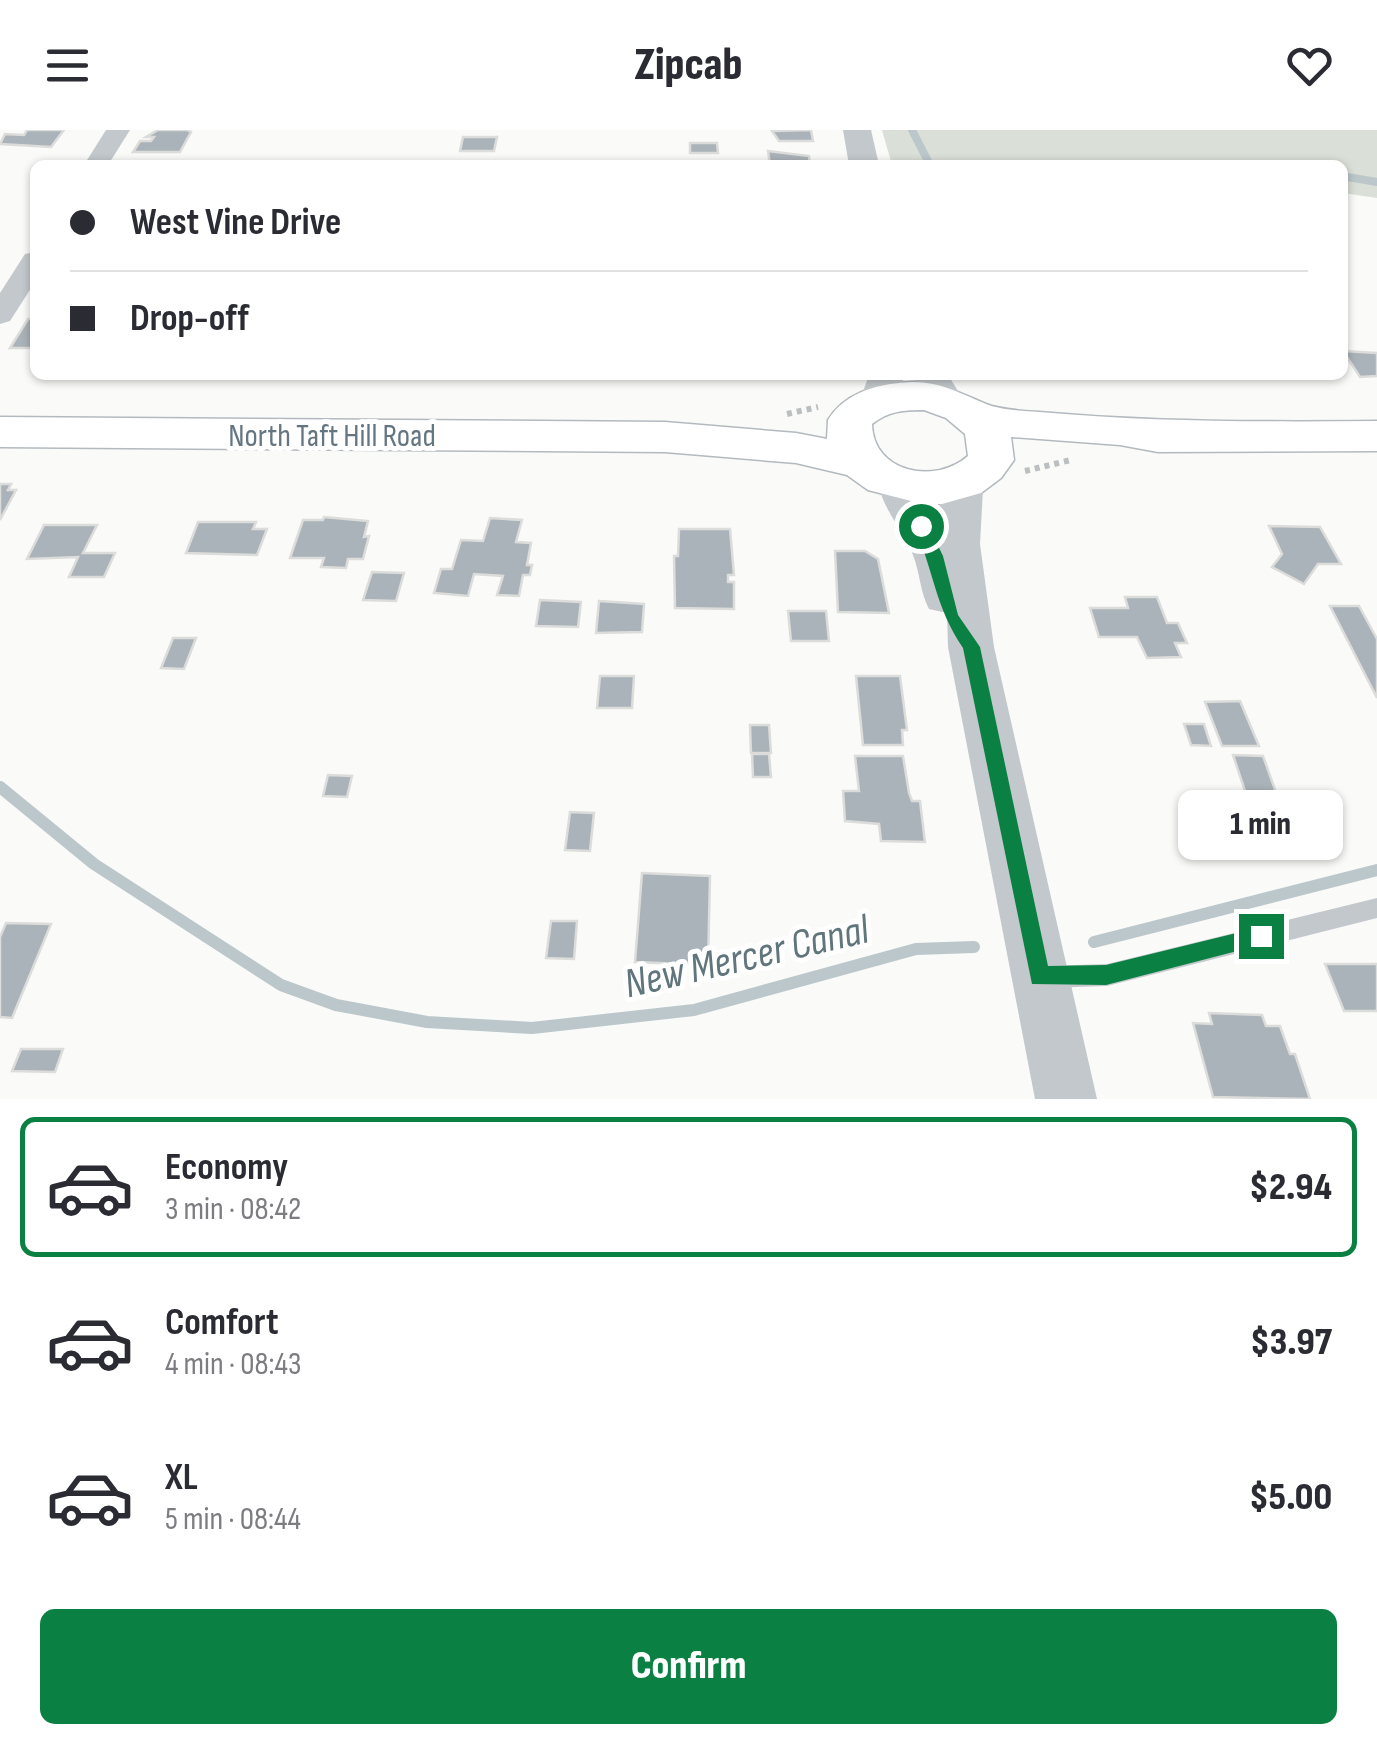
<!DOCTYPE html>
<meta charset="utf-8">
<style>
:root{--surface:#fff;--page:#f2f2f3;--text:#2b2b33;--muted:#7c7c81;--line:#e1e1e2;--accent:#0b8043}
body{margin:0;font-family:"Sofia Sans Condensed",sans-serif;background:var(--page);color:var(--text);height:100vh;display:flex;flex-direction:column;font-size:38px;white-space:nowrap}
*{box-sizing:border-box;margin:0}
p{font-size:32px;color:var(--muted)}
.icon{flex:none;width:55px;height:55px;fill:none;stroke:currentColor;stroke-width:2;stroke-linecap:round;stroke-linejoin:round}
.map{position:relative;height:969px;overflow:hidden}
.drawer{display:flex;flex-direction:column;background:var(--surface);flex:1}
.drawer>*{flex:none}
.hud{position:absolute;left:30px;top:30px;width:1318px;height:220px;border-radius:15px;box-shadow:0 2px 8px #0004;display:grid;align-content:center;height:220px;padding:0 40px;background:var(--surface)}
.end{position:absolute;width:45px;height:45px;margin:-22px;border:12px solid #0b8043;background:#fff;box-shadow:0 0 0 5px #fff}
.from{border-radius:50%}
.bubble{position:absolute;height:70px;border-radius:15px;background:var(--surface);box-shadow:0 2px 8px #0004;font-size:32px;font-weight:800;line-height:70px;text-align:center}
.hud b{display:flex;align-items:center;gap:35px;height:95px;font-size:38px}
.hud b+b{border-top:2px solid var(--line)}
.hud i{width:25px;height:25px;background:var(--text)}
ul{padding:18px 0 0;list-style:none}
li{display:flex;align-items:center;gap:30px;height:140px;margin:0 20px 15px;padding:0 20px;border:5px solid transparent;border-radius:15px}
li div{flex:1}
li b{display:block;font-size:38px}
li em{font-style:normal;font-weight:800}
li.on{border-color:var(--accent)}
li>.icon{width:90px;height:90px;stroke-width:1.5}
.action{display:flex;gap:20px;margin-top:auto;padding:20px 40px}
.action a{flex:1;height:115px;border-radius:15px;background:var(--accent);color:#fff;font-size:40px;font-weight:800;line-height:115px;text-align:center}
header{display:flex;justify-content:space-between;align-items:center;height:130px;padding:0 40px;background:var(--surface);font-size:45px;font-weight:800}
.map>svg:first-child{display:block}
.green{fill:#dadfd7}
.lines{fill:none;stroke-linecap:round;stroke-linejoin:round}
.stream-far1{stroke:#bbc7cb;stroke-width:8}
.stream{stroke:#bbc7cb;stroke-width:12}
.building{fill:#aab3b9;stroke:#dcdcda;stroke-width:2.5}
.secondary-casing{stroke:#b3babf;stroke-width:3}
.path{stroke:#bbbfc2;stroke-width:6;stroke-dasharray:5 5;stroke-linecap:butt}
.service{fill:#c3c8cc;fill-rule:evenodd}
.minor{fill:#c3c8cc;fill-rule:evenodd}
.tertiary{fill:#c3c8cc;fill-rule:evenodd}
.secondary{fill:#fff;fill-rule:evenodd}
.route{fill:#0b8043}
.labels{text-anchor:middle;stroke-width:10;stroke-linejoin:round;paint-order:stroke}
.street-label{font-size:32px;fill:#657683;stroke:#fff}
.near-water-label{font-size:42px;font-style:italic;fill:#60757c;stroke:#fff}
</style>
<header><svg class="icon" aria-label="menu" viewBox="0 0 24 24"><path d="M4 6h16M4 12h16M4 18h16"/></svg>Zipcab<svg class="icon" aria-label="heart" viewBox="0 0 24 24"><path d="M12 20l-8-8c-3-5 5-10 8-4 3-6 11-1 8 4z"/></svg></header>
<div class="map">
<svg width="1377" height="969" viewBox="0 0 1377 969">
<rect width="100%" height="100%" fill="#fafaf8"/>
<!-- green -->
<polygon class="green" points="882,0 1377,0 1377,68 1343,63 1342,35 892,35"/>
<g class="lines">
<!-- stream-far1 -->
<g class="stream-far1">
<polyline points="912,0 930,35"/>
<polyline points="1342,46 1377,52"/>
</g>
<!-- stream -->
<g class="stream">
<polyline points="0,657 94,734 281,855 336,875 427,892 532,898 694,880 916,819 974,817"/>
<polyline points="1094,812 1377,740"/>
</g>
</g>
<!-- building -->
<g class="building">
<polygon points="27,0 64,0 51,17 0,14 5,4 24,5"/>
<polygon points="158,0 187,0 191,2 180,22 133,22 140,11 151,11 154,7 146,7"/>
<polygon points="811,0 813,11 779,11 772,1"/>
<polygon points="463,7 497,7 494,21 460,21"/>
<polygon points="690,13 717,13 718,23 690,23"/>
<polygon points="768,21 809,26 810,35 770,35"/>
<polygon points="28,189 35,189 35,218 10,218"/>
<polygon points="1343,221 1377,223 1377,246 1360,247"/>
<polygon points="0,354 11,354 8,360 16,360 0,390"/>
<polygon points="324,387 368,391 364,407 369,406 363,429 348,429 346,438 321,437 324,428 290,428 303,390 323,390"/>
<polygon points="490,388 522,390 516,412 531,413 527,435 532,435 530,445 523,445 519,466 497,465 503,446 474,444 468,466 434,463 441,439 452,439 461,410 483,411"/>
<polygon points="198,392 256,392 253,399 267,399 257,425 186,423"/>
<polygon points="44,395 97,395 83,423 115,423 104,447 69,447 78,427 27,429"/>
<polygon points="1269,396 1320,397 1341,434 1318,434 1304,454 1272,437 1282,424"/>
<polygon points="679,399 730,399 734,445 728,445 728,452 734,452 734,479 675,478 674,426 678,426"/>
<polygon points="835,421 865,421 878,429 889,483 838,482"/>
<polygon points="372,442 404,443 396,471 363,470"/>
<polygon points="1125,467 1157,467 1167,493 1178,493 1187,513 1175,513 1181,527 1147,528 1137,507 1099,507 1090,478 1128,478"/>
<polygon points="540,470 581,472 578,497 536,496"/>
<polygon points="599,471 644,474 642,502 596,503"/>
<polygon points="1330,476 1359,476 1377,509 1377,568"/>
<polygon points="788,481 826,481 829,511 791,511"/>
<polygon points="173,508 196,508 184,539 161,538"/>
<polygon points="600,546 634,546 632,578 597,578"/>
<polygon points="856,546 900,546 907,600 902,600 903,615 863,615"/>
<polygon points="1240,571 1259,616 1222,616 1205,572"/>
<polygon points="1184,594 1204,594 1211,616 1191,615"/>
<polygon points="750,595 769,595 771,623 751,623"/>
<polygon points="752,624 769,624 771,647 753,647"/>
<polygon points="1233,625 1263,626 1283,682 1252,682"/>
<polygon points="855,626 903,626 909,663 912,671 920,671 925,712 881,711 879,694 845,691 843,661 859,661"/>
<polygon points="328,645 352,646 347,667 323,666"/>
<polygon points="1212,671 1229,671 1246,717 1228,717"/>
<polygon points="570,682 594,683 590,721 565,720"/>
<polygon points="642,743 710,746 708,835 635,832"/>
<polygon points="551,791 577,791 574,829 546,828"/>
<polygon points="6,793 51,794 12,888 0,887 0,807"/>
<polygon points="1325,834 1377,834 1377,881 1344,881"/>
<polygon points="1209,883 1262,885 1266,896 1280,896 1290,924 1295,924 1310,969 1213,967 1193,893 1212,894"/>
<polygon points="21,919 63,919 55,942 12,941"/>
</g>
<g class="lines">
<!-- secondary casing -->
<g class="secondary-casing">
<path id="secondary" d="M913 252C941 252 962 264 986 274 1001 280 1023 281 1039 282 1152 292 1264 292 1377 291V321L1158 322 1120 315 1011 307 1014 330 1001 348 981 363 942 374H923L868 360 847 345 796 333 665 322 0 317V287L665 292 796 303 827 309 828 290C846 261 881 253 913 252ZM924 280 946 288 965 304 968 326C935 355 873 343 872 294 889 281 903 280 924 280Z"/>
</g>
<!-- path -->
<g class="path">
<polyline points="787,284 818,277"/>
<polyline points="1025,341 1071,330"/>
</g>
<!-- service -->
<polygon class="service" points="1377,768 1377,788 1107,856 1045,858 1037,855 1034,847 1037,839 1045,836 1107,834"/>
<!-- minor -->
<g class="minor">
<polygon points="106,0 130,0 108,35 84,35"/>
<polygon points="35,122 35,152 10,191 0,194 0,163 25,124"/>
</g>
<!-- tertiary -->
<g class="tertiary">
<polygon points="843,0 871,0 879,35 849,35"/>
<polygon points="869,245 905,245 892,278 879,282 866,278 860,270"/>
<polygon points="912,245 948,245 963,269 957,277 944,281 931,277"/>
<path d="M962 339 976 343 983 359 980 414 994 517 1097 969H1035L948 517 947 483 929 479C920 462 920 443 913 425 903 400 884 381 878 354L884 344 898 340 912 344 938 395 942 353 948 343Z"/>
</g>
<!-- secondary -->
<use href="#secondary" class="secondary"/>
</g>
<!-- route -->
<path class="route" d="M921 391 927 393 943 426 958 485 980 517 1048 836 1106 835 1261 797 1271 806 1268 813 1106 855 1032 854 963 518C935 477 934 441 914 396Z"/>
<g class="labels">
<!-- street labels -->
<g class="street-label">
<text x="332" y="316">North Taft Hill Road</text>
</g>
<!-- near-water labels -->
<g class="near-water-label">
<text transform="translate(746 825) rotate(-13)" y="15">New Mercer Canal</text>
</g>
</g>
</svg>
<i class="end from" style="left:921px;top:396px"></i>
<i class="end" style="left:1261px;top:806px"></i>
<div class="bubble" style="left:1178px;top:660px;width:165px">1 min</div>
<div class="hud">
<b><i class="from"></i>West Vine Drive</b>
<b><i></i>Drop-off</b>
</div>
</div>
<section class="drawer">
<ul>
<li class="on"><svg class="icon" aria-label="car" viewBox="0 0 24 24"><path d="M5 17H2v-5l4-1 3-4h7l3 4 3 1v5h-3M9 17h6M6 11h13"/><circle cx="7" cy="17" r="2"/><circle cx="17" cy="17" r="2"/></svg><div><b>Economy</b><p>3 min · 08:42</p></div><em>$2.94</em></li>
<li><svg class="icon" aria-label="car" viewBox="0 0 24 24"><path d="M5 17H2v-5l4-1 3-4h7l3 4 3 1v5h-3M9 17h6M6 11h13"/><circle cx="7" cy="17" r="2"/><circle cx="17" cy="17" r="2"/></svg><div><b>Comfort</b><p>4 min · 08:43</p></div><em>$3.97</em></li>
<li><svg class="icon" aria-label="car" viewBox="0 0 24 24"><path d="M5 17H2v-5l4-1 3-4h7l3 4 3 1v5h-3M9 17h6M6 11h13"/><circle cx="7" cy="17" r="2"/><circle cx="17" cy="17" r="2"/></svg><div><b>XL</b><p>5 min · 08:44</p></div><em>$5.00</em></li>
</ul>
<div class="action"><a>Confirm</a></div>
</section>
